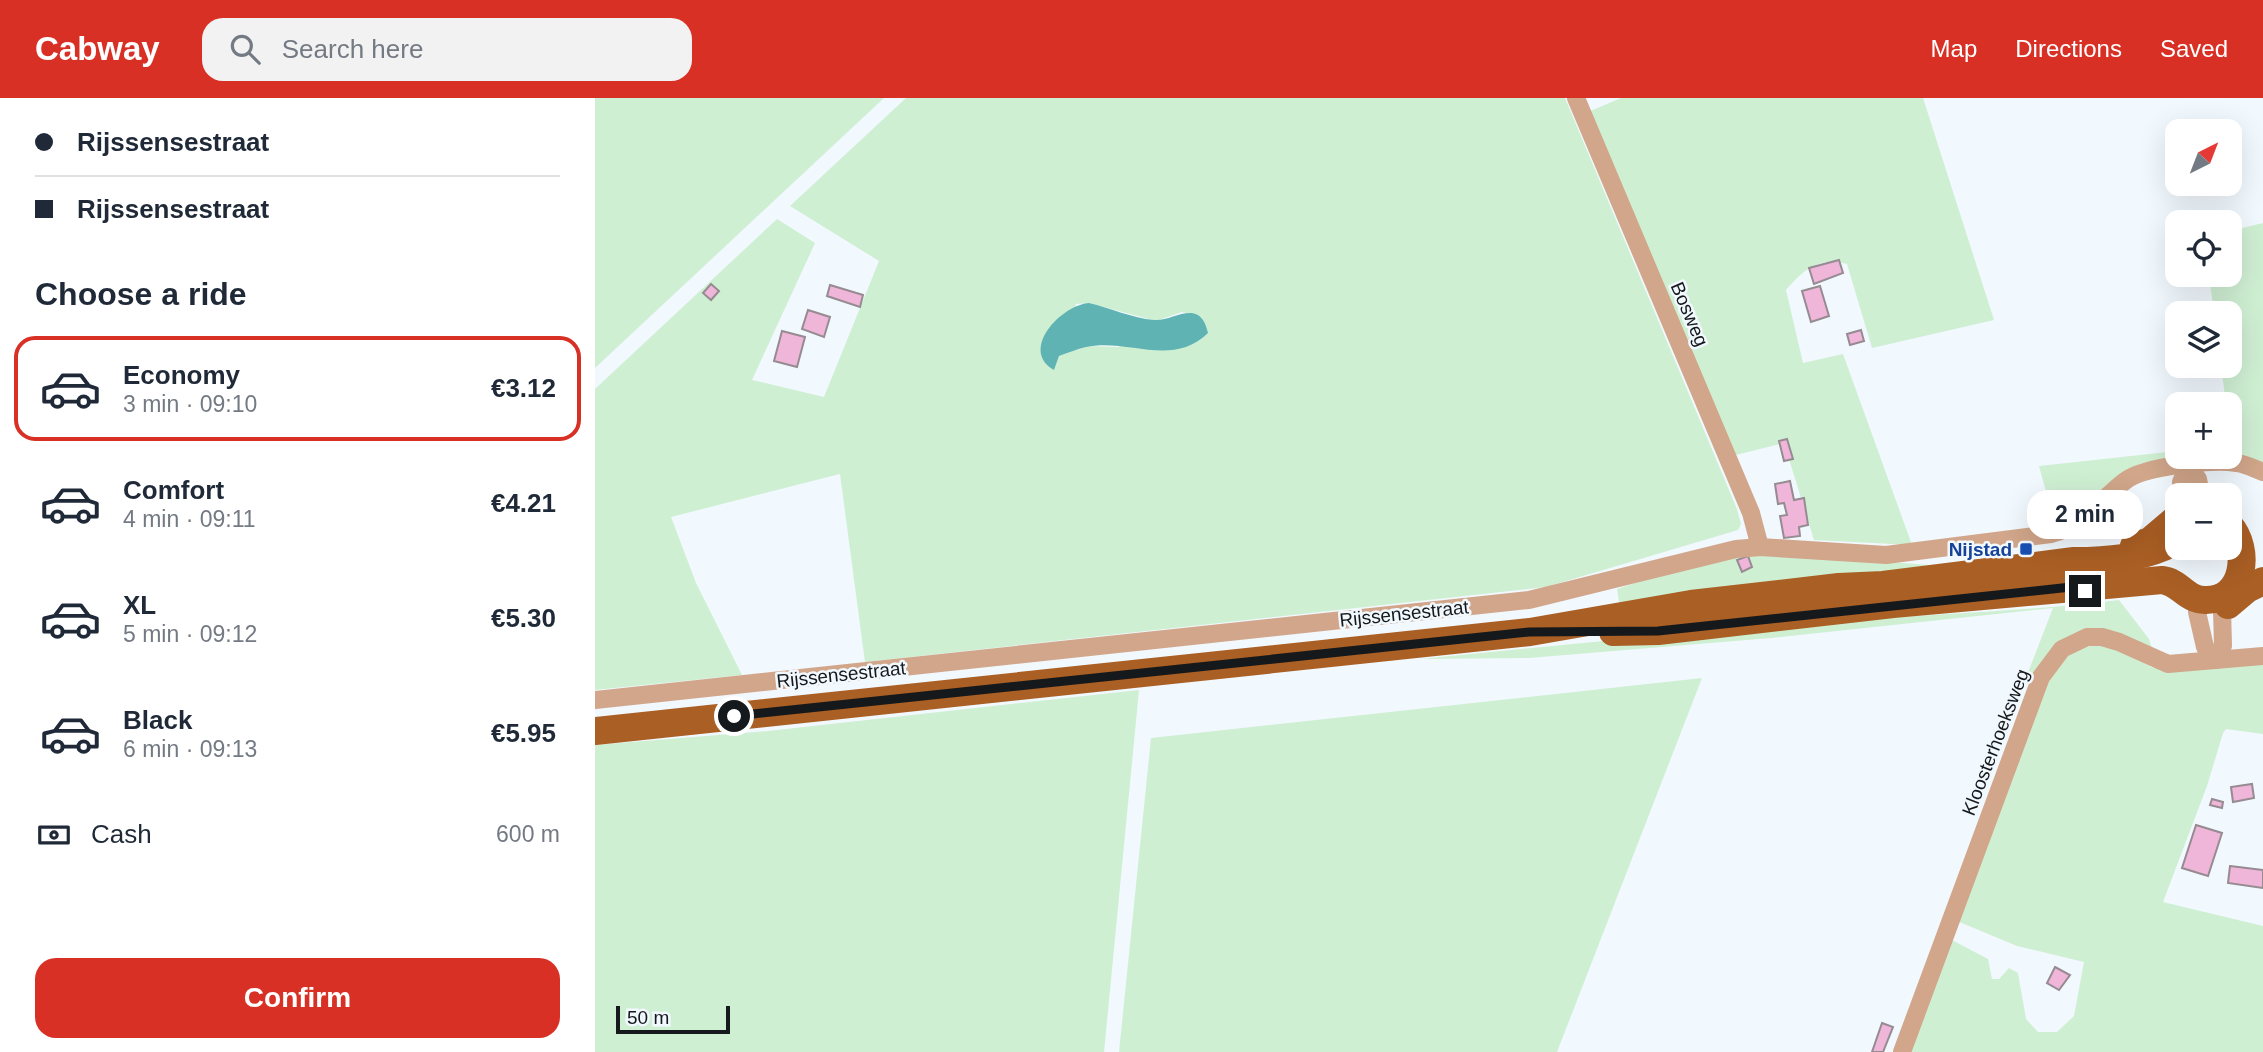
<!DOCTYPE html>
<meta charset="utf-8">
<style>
:root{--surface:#fff;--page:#f2f2f3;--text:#1f2937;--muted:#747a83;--line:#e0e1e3;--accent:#d93025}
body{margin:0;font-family:Helvetica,sans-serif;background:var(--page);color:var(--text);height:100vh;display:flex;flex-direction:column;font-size:26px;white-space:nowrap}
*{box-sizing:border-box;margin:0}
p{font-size:23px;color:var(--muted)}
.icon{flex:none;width:38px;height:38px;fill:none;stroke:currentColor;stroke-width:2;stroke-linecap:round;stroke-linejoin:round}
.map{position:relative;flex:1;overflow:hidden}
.sheet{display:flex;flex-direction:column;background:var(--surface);width:595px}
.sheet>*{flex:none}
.hud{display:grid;align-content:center;height:154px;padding:0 35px;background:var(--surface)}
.needle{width:46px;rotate:42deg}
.tools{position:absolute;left:1570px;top:21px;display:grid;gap:14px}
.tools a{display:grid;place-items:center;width:77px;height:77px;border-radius:14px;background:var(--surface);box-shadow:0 7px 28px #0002;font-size:35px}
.scale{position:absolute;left:21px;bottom:18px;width:114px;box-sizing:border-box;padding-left:7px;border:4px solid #16191c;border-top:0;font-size:19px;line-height:24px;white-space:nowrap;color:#16191c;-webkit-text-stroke:5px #f1f8fe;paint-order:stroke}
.end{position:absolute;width:32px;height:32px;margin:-16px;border:9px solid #16191c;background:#fff;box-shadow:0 0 0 4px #fff}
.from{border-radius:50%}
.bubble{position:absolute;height:49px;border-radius:21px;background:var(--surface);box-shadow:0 7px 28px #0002;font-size:23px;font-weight:800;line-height:49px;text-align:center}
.hud b{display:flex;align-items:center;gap:24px;height:66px;font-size:26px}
.hud b+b{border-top:2px solid var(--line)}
.hud i{width:18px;height:18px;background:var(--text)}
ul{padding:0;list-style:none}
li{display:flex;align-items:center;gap:21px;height:105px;margin:0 14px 10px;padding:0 21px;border:4px solid transparent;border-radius:21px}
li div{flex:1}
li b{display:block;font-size:26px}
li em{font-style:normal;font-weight:800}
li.active{border-color:var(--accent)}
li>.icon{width:63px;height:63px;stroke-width:1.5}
h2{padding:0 35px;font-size:32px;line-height:84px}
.pay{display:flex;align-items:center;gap:18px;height:77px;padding:0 35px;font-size:26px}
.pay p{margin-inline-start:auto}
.cta{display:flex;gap:14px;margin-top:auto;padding:14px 35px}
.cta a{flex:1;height:80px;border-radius:21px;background:var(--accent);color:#fff;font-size:28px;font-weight:800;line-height:80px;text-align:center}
header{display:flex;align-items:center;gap:42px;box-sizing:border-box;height:98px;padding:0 35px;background:var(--accent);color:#fff}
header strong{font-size:33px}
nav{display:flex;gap:38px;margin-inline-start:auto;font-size:24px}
.search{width:490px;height:63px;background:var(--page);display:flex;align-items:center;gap:18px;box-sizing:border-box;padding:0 24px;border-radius:21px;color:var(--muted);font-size:26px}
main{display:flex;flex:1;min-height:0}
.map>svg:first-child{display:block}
.green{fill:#cfefd3;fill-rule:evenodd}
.water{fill:#60b3b3}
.building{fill:#f0b6da;stroke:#958b91;stroke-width:2}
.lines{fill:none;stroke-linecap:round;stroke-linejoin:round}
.street{stroke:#d1a68a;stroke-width:18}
.primary{stroke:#aa5f24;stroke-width:28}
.route{stroke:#16191c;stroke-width:9}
.transit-dot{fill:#1a4fb4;stroke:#f1f8fe;stroke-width:2.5}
.labels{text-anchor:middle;stroke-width:5;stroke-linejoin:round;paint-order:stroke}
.street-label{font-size:19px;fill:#16191c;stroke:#f1f8fe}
.transit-label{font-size:19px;font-weight:bold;fill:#164399;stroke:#f1f8fe;text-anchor:end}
</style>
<header>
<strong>Cabway</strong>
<div class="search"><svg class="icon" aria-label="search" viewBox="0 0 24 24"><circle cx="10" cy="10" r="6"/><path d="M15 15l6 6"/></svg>Search here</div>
<nav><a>Map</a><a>Directions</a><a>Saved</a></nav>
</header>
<main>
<section class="sheet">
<div class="hud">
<b><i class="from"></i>Rijssensestraat</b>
<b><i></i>Rijssensestraat</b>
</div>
<h2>Choose a ride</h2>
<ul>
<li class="active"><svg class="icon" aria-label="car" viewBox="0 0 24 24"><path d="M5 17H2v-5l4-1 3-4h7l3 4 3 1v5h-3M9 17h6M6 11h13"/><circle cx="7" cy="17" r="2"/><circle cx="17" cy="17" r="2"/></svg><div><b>Economy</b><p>3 min · 09:10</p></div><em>€3.12</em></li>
<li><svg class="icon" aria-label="car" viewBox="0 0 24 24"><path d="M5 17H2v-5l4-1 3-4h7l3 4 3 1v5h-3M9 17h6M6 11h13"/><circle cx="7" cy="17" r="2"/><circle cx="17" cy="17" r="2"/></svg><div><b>Comfort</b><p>4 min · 09:11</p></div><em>€4.21</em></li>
<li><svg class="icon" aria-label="car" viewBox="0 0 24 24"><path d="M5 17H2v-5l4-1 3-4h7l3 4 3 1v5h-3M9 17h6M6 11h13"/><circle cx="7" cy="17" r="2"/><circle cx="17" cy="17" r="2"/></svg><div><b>XL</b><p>5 min · 09:12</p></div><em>€5.30</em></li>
<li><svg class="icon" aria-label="car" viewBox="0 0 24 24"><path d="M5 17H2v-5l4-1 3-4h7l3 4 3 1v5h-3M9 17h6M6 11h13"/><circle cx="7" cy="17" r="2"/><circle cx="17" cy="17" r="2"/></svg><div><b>Black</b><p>6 min · 09:13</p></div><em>€5.95</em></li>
</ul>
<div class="pay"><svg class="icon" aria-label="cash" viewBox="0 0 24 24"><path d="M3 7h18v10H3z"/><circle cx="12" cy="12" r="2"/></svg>Cash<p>600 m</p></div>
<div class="cta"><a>Confirm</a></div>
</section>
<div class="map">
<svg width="1668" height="954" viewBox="0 0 1668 954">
<rect width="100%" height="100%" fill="#f1f8fe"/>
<!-- green -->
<g class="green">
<polygon points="0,0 289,0 0,270"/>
<path d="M311 0H970L1142 411 1146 426 1143 432 951 489 270 564 245 376 76 419 101 485 147 577 0 592V291L182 121 220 145 157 282 229 299 284 163 195 108ZM494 205 561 223 587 214 600 217 523 249 492 248 464 258 459 272 481 206Z"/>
<path d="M1026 0H1328L1399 222 1277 250 1252 166C1225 158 1208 172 1191 192L1208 265 1248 256 1317 447 1219 442 1189 345 1137 358 993 14Z"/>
<polygon points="1668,125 1668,365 1635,356 1634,306 1631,306 1626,268 1634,268 1634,215 1619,215 1614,177 1634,177 1635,133"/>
<polygon points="1582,353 1582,359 1606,359 1547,365 1528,375 1498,407 1461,430 1444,368"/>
<polygon points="1127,457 1212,457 1333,467 1350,472 1025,510 1022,491"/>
<path d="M1524 502 1554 541 1557 551 1506 535 1457 556 1427 590 1458 510 1176 540 934 560 825 561C975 546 1125 531 1275 521 1359 515 1442 512 1524 502Z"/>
<polygon points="1506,546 1528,551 1556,569 1581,574 1668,565 1668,636 1631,631 1628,635 1612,688 1568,804 1668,828 1668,954 1314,954 1355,841 1393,861 1397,881 1404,881 1414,870 1423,875 1431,921 1443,934 1462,934 1479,918 1489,864 1422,848 1362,823 1450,580 1482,549"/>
<polygon points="1107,580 962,954 524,954 556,640"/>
<polygon points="544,592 509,954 0,954 0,647 173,633"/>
</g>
<!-- water -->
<path class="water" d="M494 205C515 210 537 220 559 222 578 224 605 198 613 235 577 270 533 240 491 249 482 251 473 255 464 258L459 272C424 252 466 207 494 205Z"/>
<!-- building -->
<g class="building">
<polygon points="1244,162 1248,175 1219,186 1214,170"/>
<polygon points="116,186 124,193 116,202 108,195"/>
<polygon points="235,187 268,197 265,209 232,198"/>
<polygon points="1225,188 1234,218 1216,224 1207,193"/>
<polygon points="213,212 235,219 229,239 207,231"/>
<polygon points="1266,232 1269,243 1255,247 1252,236"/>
<polygon points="187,233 210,239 202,269 179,263"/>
<polygon points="1192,341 1198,361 1189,363 1184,343"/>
<polygon points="1195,383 1199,402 1209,400 1213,427 1204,429 1205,438 1189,440 1185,418 1192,417 1189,405 1183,406 1180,386"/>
<polygon points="1153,458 1157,469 1147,474 1142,462"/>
<polygon points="1657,686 1659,700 1638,704 1636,689"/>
<polygon points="1617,701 1628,704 1627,710 1615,707"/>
<polygon points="1601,727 1627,735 1613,778 1587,770"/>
<polygon points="1635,768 1668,772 1668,790 1633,785"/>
<polygon points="1460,869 1475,877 1464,892 1452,885"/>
<polygon points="1287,925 1298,929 1288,954 1277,954"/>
</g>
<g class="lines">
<!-- street -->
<g class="street">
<polyline points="981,0 1156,415 1165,449"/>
<polyline points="1587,397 1586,384 1593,368 1603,381 1606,397"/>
<polyline points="1602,514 1610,549 1620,562 1628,548 1627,511"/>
<path d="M0 602 934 502 1141 451 1165 449 1291 457 1456 436C1489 428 1505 402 1530 383 1549 368 1618 361 1642 365 1651 366 1660 371 1668 374"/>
<polyline points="1307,954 1446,579 1467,551 1492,539 1507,539 1524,544 1573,566 1668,558"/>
</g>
<!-- primary -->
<g class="primary">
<polyline points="1539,448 1555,443 1582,420"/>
<polyline points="1633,507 1652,491 1668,483"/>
<path d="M1018 534 1063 533 1298 506 1567 482C1585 484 1591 502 1610 502 1650 503 1656 451 1634 427"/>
<path d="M0 633 935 534 1096 506 1244 489 1288 487 1479 463C1509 463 1541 461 1569 449"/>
</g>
</g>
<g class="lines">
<!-- route -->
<polyline class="route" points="139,618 934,534 1063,533 1476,489 1490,493"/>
</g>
<!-- markers -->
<rect class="transit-dot" x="1424" y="444" width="14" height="14" rx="3.5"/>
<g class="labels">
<!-- street labels -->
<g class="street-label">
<text transform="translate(1095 216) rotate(67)" y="7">Bosweg</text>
<text transform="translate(809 515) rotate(-6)" y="7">Rijssensestraat</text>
<text transform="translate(246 576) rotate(-6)" y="7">Rijssensestraat</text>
<text transform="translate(1400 644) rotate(-69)" y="7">Kloosterhoeksweg</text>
</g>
<!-- transit labels -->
<g class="transit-label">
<text x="1417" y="458">Nijstad</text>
</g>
</g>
</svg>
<div class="tools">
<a><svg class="needle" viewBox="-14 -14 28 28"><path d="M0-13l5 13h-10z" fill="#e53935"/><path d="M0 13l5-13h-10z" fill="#747a83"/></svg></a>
<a><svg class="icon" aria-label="locate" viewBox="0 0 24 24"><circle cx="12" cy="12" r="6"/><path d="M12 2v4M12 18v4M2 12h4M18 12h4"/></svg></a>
<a><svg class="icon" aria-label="layers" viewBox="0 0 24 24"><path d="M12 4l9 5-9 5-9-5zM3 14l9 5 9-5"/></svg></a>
<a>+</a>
<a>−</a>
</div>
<div class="scale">50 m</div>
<i class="end from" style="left:139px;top:618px"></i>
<i class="end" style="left:1490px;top:493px"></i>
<div class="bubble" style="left:1432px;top:392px;width:116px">2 min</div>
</div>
</main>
